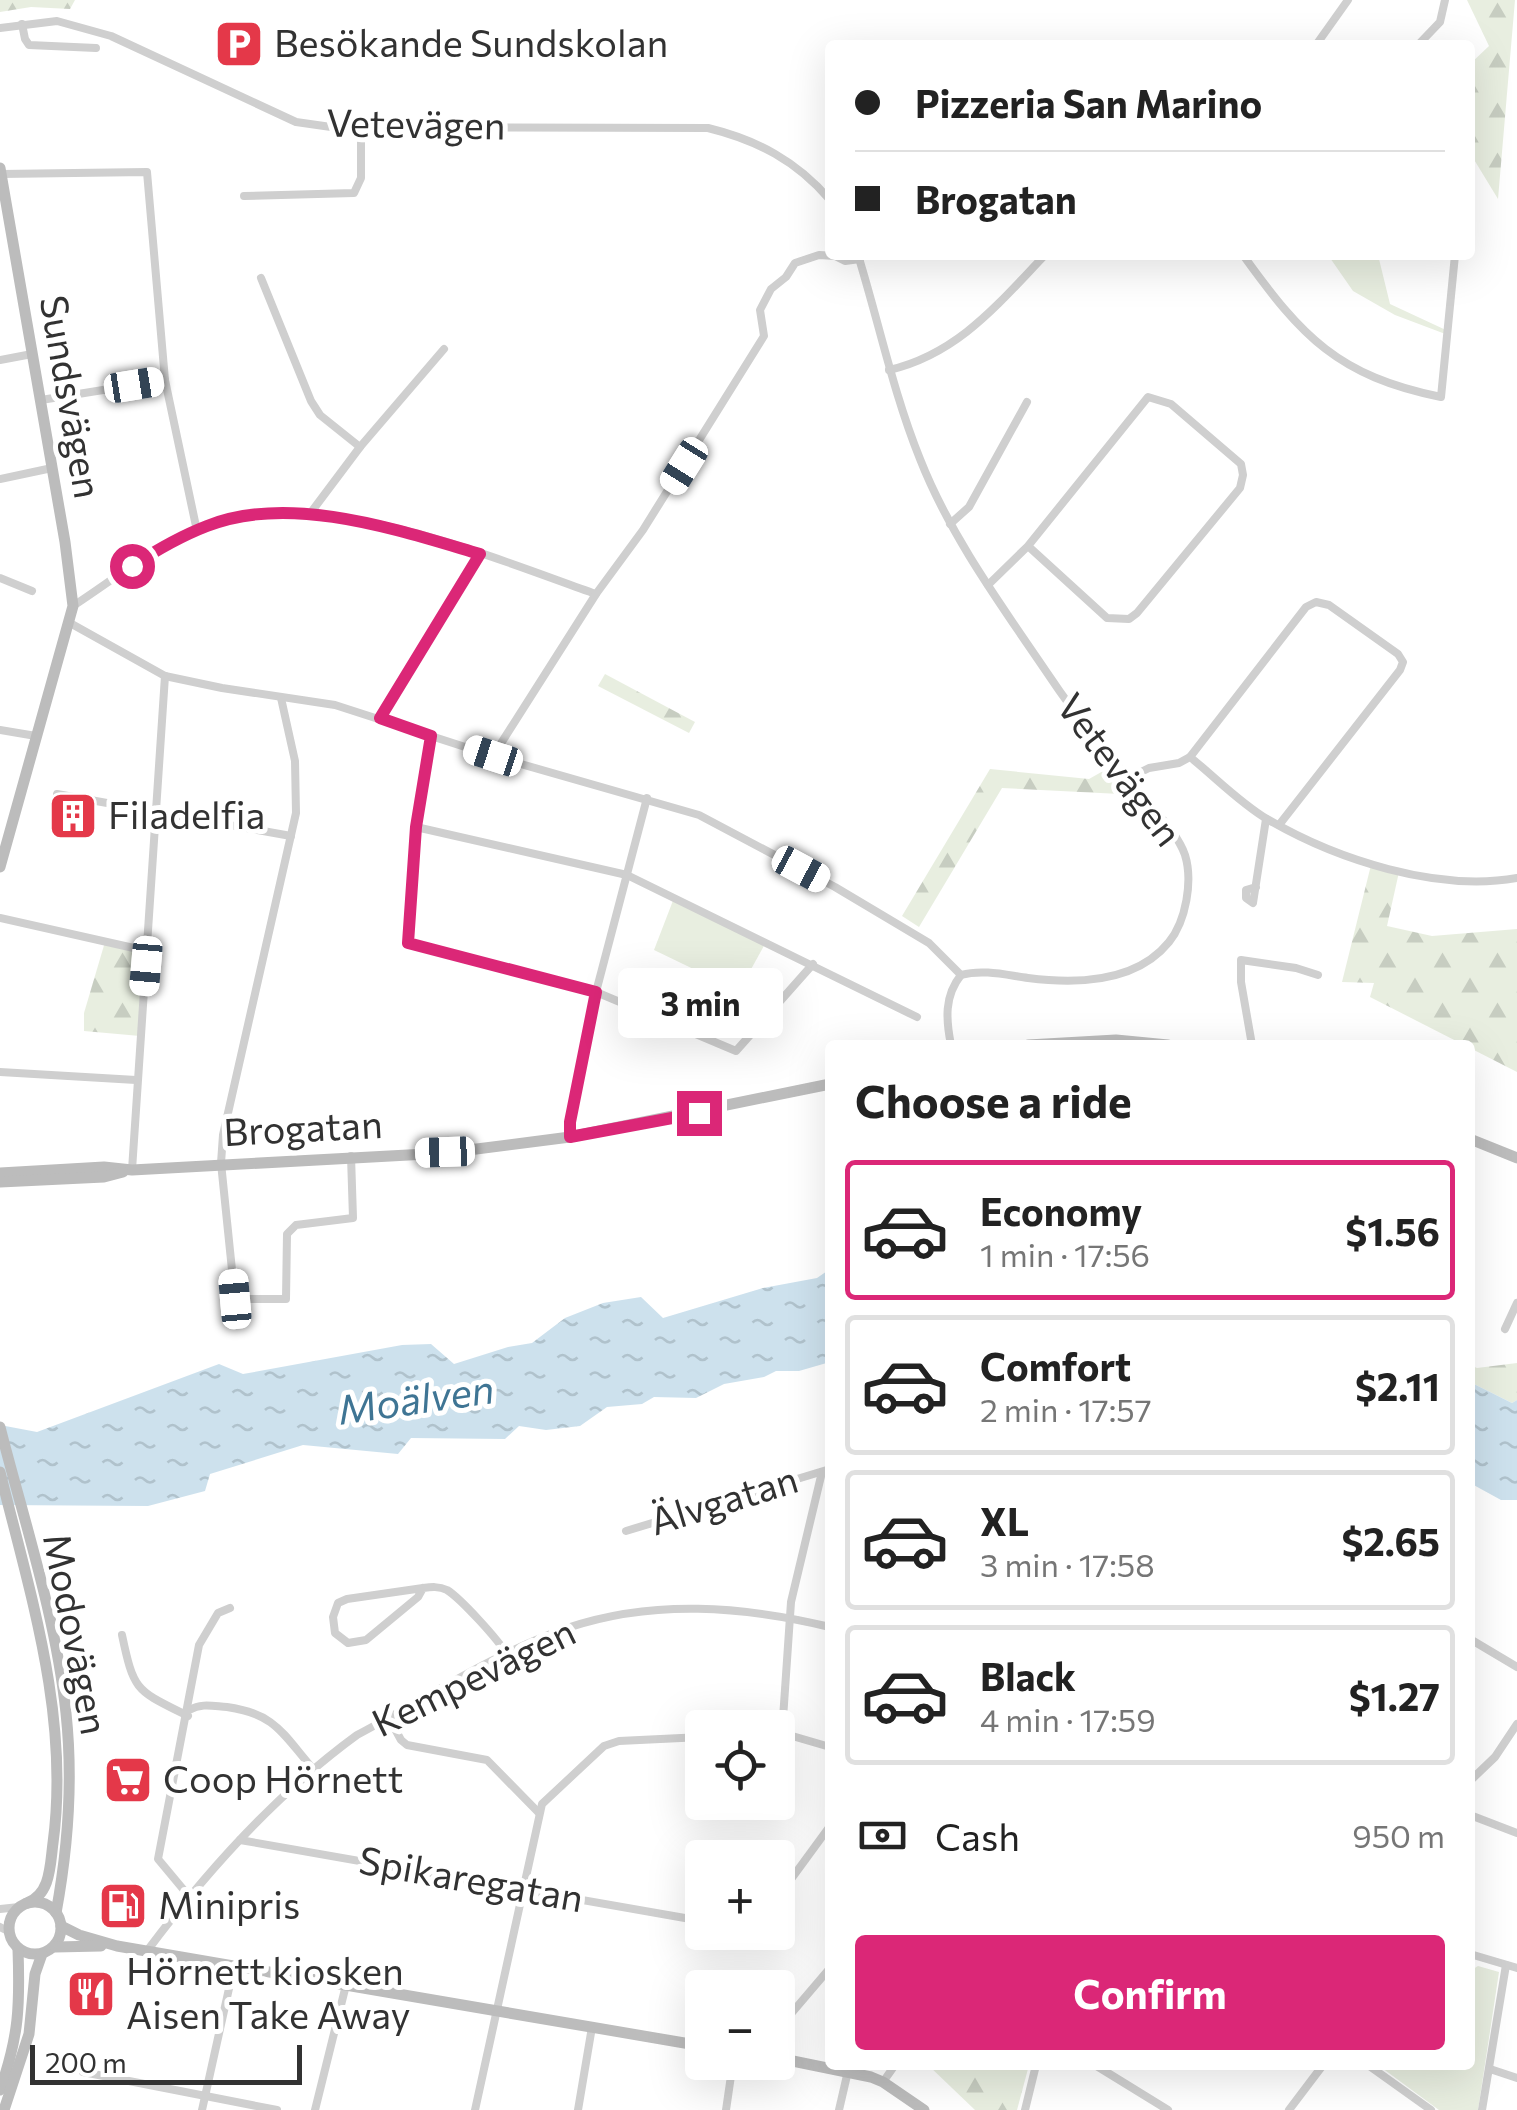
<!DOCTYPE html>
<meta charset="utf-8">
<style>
:root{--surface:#fff;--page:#f6f6f6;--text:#222;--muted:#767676;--line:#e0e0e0;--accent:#db2777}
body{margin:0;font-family:Commissioner,sans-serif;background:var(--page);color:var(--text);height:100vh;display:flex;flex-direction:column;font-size:38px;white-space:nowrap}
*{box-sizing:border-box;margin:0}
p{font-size:32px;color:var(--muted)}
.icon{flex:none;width:55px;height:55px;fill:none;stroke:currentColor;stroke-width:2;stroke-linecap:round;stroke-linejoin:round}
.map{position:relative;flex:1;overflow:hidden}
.panel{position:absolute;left:825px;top:1040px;width:650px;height:1030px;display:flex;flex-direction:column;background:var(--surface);border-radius:10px;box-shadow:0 10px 40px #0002}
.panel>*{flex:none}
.top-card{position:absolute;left:825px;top:40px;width:650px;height:220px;border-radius:10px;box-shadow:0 10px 40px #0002;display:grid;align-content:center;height:220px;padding:0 30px;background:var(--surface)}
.buttons{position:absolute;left:685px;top:1710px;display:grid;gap:20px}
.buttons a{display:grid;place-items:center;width:110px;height:110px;border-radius:10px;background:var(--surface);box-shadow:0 10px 40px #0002;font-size:50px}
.scale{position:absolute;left:30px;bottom:25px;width:272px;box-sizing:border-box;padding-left:10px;border:5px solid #323232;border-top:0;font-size:28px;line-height:35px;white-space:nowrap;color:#323232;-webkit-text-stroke:8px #fff;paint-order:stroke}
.end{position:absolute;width:45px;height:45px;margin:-22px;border:12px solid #db2777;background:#fff;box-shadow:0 0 0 5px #fff}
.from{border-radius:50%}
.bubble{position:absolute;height:70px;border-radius:10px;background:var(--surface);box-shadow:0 10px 40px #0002;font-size:32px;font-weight:700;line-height:70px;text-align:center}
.car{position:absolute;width:30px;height:60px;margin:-30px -15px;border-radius:12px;box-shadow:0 0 8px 2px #0007;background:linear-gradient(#fff 24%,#345 0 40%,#fff 0 76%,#345 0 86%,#fff 0)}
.top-card b{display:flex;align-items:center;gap:35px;height:95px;font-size:38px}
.top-card b+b{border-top:2px solid var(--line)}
.top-card i{width:25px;height:25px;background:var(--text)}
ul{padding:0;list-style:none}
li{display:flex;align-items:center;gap:30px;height:140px;margin:0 20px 15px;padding:0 10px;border:5px solid var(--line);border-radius:10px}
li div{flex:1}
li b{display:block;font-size:38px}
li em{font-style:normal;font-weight:700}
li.current{border-color:var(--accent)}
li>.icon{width:90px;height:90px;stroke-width:1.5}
h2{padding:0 30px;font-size:45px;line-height:120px}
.pay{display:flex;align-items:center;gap:25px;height:110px;padding:0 30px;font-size:38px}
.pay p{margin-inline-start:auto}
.button{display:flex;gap:20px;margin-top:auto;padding:20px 30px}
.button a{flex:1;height:115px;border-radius:10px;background:var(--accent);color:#fff;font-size:40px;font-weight:700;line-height:115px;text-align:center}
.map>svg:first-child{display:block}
.forest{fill:url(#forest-firs)}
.park{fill:#e8eee0}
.water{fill:url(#water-ripples)}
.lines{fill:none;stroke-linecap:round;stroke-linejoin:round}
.street{stroke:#cfcfcf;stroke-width:8}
.secondary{stroke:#bcbcbc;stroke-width:11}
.route{stroke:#db2777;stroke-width:12}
.labels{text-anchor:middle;stroke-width:10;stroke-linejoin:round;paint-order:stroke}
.poi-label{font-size:38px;fill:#323232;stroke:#fff;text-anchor:start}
.street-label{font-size:38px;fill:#323232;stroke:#fff}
.water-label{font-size:40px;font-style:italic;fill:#3f7594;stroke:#fff}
</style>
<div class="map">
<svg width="1517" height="2110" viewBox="0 0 1517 2110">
<defs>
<pattern id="forest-firs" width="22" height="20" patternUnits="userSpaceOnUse" patternTransform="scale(2.5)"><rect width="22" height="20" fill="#e8eee0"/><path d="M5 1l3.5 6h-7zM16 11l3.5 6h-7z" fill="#c7cdc1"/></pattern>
<pattern id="water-ripples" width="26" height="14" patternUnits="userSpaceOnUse" patternTransform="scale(2.5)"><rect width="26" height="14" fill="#cde1ed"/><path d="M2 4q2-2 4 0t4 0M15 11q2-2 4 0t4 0" fill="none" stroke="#b0c2cc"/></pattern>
</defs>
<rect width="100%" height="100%" fill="#fff"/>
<!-- forest -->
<g class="forest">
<polygon points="0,0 75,0 70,9 31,7 0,12"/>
<polygon points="1467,0 1515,0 1498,199 1470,153 1470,64 1489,46"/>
<polygon points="605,674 695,722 689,733 598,686"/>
<polygon points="1112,766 1128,782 1120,794 1002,788 919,927 902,916 990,769 1089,779"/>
<polygon points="1371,865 1399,872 1387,926 1432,936 1517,929 1517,1072 1470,1048 1470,1045 1464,1045 1370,997 1374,983 1342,982"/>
<polygon points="105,942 147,951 140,1036 84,1031 84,1013"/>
<polygon points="1517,1363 1517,1400 1512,1403 1470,1382 1470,1365 1477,1368"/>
<polygon points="928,2065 1029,2065 1017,2110 975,2110"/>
</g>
<!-- park -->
<g class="park">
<polygon points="1328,255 1378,255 1390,304 1448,331 1448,335 1395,315 1353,291"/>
<polygon points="674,898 766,942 739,991 654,950"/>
<polygon points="1478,1966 1499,1972 1478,2110 1439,2110 1378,2065 1470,2065 1470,1971"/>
</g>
<!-- water -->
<g class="water">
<polygon points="830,1269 830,1362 799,1371 776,1371 764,1377 724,1384 696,1398 654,1397 642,1404 607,1407 580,1426 546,1430 519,1426 505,1439 411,1438 398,1454 303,1445 210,1474 205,1491 148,1506 0,1505 0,1425 37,1432 219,1364 243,1374 402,1345 431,1344 454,1364 508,1347 532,1343 565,1318 603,1303 641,1297 663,1318 763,1288 817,1278"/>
<polygon points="1470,1382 1512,1403 1517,1400 1517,1500 1501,1500 1470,1483"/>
</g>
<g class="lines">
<!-- street -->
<g class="street">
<polyline points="22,24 25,39 29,45 96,48"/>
<path d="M0 28 57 21 111 36 296 122 331 127 708 128C757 140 797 161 830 200"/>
<polyline points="1316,45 1348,0"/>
<polyline points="1418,45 1440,22 1445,0"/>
<polyline points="1,174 147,172 165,380 197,531"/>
<polyline points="244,196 354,193 361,178 361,127"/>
<path d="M858 255C879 323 893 392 920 459 951 538 1004 609 1052 680 1080 722 1114 760 1146 799 1159 815 1178 835 1185 855 1193 881 1186 921 1169 942 1136 983 1075 984 1028 978 1006 975 983 969 961 975"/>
<path d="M1243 255C1302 337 1338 376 1441 397L1455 255"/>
<polyline points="261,278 311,401 320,415 360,447"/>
<polyline points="0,360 32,354"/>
<path d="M889 370C958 354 998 304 1045 255"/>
<polyline points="41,400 165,380"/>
<polyline points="0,479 52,468"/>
<polyline points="309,515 360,447 444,349"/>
<polyline points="950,524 969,507 1027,402"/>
<polyline points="0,578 32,591"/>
<polyline points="988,585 1028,546 1148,397 1171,404 1241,464 1243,475 1240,488 1137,613 1129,619 1107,618 1028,546"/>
<path d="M73 606C116 578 161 541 210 524 323 486 488 556 596 594"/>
<path d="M70 623 165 676 222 688 335 705 493 756 699 815 835 887 929 943 961 975C944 996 946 1020 951 1045"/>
<polyline points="281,698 295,761 296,813 223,1135 221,1163 235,1299 286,1299 287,1234 296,1225 353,1218 351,1156"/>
<polyline points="380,717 480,554"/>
<polyline points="0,730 36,736"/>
<polyline points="431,736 416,827 409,943 596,992 736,1051 813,964"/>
<polyline points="493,756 596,594 643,530 764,336 760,310 771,289 786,277 795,263 819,255 835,256 845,261 860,259"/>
<polyline points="1190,757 1306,607 1316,602 1329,605 1398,654 1403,662 1400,670 1279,825"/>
<path d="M1129 778 1149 768 1179 763 1190 757C1215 777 1240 803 1267 819 1337 860 1437 892 1517 878"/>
<polyline points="57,794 291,836"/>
<polyline points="416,827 627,875 917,1017"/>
<polyline points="1256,887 1246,890 1246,898 1253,903 1266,819"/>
<polyline points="0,918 147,951"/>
<polyline points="1252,1045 1241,982 1241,960 1296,968 1318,975"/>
<polyline points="0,1072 136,1080"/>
<polyline points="570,1137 570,1122 596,992 647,798"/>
<polyline points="132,1170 165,676"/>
<polyline points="1505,1329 1517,1303"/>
<polyline points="626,1531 830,1469"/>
<path d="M423 1588 418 1597 366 1640 348 1643 335 1633 333 1617 338 1603 347 1599 423 1588C431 1587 439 1586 447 1590 460 1598 499 1640 507 1655"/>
<path d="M122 1635C134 1692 136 1690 188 1716"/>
<polyline points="1470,1639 1517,1667"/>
<path d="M189 1710C202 1703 212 1706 227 1707 277 1714 283 1735 314 1770"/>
<polyline points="389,1718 401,1740 407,1745 487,1760 539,1813"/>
<polyline points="782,1733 791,1602 822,1472"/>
<polyline points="782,1733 830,1747"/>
<polyline points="1470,1781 1495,1757 1517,1724"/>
<polyline points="1470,1815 1517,1833"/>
<polyline points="240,1840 702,1921"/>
<polyline points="188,1895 158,1859 199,1645 218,1613 230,1608"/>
<polyline points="778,1897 830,1826"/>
<polyline points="0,1909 19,1907"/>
<polyline points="0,1927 8,1931"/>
<path d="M147 1951C207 1871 276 1794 357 1735 425 1699 494 1653 567 1628 653 1599 743 1606 830 1627"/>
<polyline points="1470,1954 1517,1968"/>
<polyline points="778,2029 830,1968"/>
<polyline points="1095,2065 1168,2110"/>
<polyline points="1368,2065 1431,2110"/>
<polyline points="1490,2069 1517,2078"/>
<polyline points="83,2072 277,2110"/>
<polyline points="883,2082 895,2065"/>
<polyline points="202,2110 234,1966"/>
<polyline points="315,2110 346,1985"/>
<polyline points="475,2110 542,1804 604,1746 619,1741 702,1737"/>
<polyline points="578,2110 592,2027"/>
<polyline points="726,2110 733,2062"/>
<polyline points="839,2110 848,2071"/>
<polyline points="1025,2110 1036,2065"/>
<polyline points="1289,2110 1323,2065"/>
<polyline points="1482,2110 1506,1965"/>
</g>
<!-- secondary -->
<g class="secondary">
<polyline points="0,168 65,542 73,606 0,867"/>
<polyline points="1028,1045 1116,1040 1168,1045"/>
<polyline points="1470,1139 1517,1158"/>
<polyline points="0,1173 104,1167 132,1170 445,1153 570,1137 830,1084"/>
<polyline points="0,1182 104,1177 123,1172"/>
<path d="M0 1427C24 1521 56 1617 66 1713 73 1779 68 1848 56 1913"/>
<path d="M0 1472C30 1594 70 1716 53 1843 50 1865 51 1894 27 1903"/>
<circle cx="35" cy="1928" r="26"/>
<polyline points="61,1926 79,1935 117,1946 702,2046"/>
<polyline points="55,1947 101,1946"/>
<polyline points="778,2058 871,2077 883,2082 924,2110"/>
<path d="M0 2090C19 2036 20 2006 18 1949"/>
<polyline points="4,2110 29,2034 35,1974 42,1954"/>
</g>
</g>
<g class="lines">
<!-- route -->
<path class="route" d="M132 566C155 551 181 536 207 526 290 493 398 530 480 554L380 718 431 736 416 827 408 943 596 992 570 1122V1137L699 1113"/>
</g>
<!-- icons -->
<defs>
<g id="parking-square" transform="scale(2.5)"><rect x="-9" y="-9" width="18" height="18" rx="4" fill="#e43849" stroke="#fff"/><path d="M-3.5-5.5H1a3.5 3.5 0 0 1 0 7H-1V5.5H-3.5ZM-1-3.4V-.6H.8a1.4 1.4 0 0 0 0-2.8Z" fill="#fff"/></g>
<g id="building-square" transform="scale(2.5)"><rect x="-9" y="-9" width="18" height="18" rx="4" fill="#e43849" stroke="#fff"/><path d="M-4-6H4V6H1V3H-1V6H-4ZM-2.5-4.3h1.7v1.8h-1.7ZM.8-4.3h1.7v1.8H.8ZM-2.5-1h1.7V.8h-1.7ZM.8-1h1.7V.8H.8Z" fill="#fff"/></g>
<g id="supermarket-square" transform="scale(2.5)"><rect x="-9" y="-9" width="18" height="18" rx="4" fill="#e43849" stroke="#fff"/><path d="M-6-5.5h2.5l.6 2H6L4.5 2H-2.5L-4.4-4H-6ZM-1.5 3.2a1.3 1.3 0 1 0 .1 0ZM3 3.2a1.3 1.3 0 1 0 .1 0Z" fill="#fff"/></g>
<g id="fuel-square" transform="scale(2.5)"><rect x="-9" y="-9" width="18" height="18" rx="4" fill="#e43849" stroke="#fff"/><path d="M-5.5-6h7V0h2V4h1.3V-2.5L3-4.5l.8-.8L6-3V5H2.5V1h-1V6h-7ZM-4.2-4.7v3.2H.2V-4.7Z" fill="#fff"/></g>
<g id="restaurant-square" transform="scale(2.5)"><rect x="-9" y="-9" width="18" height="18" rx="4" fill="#e43849" stroke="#fff"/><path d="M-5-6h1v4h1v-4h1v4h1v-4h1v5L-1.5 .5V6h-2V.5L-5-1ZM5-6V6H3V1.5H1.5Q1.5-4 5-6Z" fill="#fff"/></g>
</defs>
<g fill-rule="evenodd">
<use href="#parking-square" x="239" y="44"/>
<use href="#building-square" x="73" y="816"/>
<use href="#supermarket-square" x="128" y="1780"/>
<use href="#fuel-square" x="123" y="1906"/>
<use href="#restaurant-square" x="91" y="1994"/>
</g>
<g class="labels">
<!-- poi labels -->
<g class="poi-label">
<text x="274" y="57">Besökande Sundskolan</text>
<text x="108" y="829">Filadelfia</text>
<text x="163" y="1793">Coop Hörnett</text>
<text x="158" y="1919">Minipris</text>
<text x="126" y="1985">Hörnett kiosken<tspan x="126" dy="44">Aisen Take Away</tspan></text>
</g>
<!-- street labels -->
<g class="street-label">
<text transform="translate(416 125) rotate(1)" y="13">Vetevägen</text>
<text transform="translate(70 397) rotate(80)" y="13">Sundsvägen</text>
<text transform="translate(1119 770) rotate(53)" y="13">Vetevägen</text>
<text transform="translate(303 1129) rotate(-3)" y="13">Brogatan</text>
<text transform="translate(724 1501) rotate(-17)" y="13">Älvgatan</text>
<text transform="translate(75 1634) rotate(79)" y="13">Modovägen</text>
<text transform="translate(474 1678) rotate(-26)" y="13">Kempevägen</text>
<text transform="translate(471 1880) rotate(10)" y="13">Spikaregatan</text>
</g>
<!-- water labels -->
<g class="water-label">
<text transform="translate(416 1400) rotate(-8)" y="14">Moälven</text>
</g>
</g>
</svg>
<div class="buttons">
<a><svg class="icon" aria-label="locate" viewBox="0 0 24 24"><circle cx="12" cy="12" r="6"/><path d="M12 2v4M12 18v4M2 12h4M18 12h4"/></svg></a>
<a>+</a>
<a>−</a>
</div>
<div class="scale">200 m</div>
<i class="end from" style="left:132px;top:566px"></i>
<i class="end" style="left:699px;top:1113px"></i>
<div class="bubble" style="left:618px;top:968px;width:165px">3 min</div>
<i class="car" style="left:134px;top:385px;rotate:81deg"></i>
<i class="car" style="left:684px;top:466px;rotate:212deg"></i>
<i class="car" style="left:493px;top:756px;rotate:288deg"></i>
<i class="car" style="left:801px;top:869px;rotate:118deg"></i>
<i class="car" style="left:146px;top:966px;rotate:185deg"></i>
<i class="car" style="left:445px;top:1152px;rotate:268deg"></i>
<i class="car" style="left:235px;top:1299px;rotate:355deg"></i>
<div class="top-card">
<b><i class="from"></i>Pizzeria San Marino</b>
<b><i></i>Brogatan</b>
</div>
<section class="panel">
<h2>Choose a ride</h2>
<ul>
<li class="current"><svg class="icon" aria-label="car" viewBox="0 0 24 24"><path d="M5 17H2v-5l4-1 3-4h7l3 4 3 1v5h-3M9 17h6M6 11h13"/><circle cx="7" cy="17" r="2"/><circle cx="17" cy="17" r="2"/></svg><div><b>Economy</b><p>1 min · 17:56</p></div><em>$1.56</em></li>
<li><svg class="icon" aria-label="car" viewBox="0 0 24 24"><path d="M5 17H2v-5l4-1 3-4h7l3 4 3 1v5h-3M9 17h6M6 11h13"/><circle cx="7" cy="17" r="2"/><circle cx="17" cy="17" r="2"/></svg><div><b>Comfort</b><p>2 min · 17:57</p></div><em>$2.11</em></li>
<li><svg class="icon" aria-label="car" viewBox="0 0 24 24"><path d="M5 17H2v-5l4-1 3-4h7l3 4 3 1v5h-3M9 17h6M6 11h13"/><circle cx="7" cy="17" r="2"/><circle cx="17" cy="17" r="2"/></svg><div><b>XL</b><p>3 min · 17:58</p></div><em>$2.65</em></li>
<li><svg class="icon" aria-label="car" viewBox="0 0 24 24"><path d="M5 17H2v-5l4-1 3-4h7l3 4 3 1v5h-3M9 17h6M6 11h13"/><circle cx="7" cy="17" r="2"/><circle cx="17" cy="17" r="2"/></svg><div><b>Black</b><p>4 min · 17:59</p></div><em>$1.27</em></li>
</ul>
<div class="pay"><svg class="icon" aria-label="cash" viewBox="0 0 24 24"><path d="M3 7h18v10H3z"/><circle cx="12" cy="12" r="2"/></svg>Cash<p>950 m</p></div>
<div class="button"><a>Confirm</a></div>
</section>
</div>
